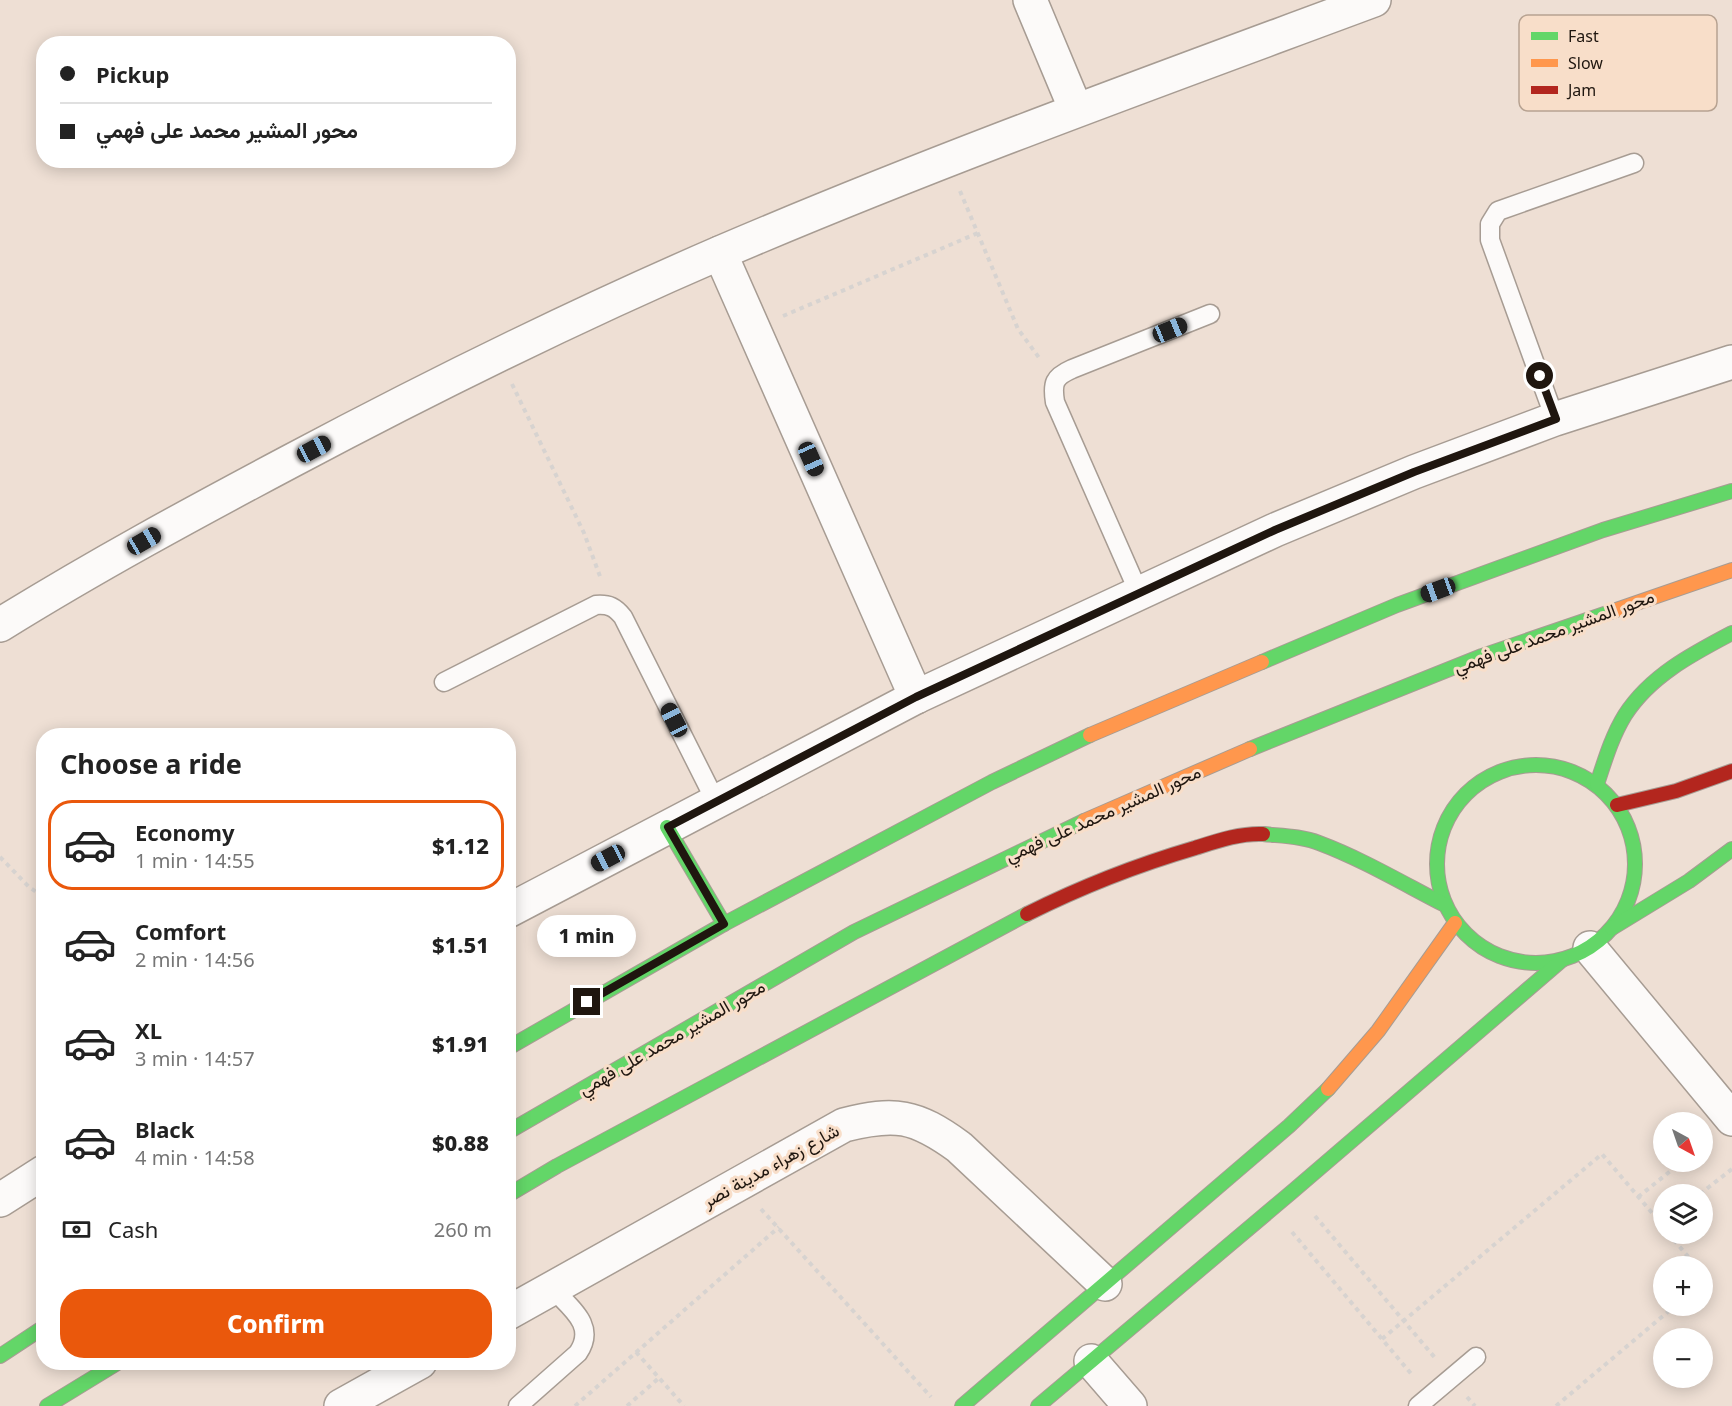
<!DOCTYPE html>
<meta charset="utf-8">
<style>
:root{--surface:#fff;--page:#f2f2f2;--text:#222;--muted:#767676;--line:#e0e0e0;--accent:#ea580c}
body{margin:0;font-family:"Noto Sans",Vazirmatn,sans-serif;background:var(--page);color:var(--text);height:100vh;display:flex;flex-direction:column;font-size:22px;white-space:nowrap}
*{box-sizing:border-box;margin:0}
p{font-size:20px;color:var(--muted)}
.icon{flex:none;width:33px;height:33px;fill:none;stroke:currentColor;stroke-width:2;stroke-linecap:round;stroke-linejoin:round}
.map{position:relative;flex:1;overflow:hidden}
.details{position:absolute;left:36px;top:728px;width:480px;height:642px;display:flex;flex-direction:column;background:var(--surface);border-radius:24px;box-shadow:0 3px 15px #0003}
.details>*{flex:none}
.guide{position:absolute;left:36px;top:36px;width:480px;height:132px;border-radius:24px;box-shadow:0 3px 15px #0003;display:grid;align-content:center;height:132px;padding:0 24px;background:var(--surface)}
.needle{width:39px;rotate:140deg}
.buttons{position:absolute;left:1653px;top:1112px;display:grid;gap:12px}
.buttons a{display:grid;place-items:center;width:60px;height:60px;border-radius:50%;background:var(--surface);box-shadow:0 3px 15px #0003;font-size:30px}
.end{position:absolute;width:27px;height:27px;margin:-14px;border:8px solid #1f160f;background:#fff;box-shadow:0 0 0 3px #fff}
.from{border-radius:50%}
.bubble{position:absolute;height:42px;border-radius:21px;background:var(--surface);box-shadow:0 3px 15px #0003;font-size:20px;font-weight:800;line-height:42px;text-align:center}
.car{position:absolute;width:18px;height:36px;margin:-18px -9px;border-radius:8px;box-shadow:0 0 4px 2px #0007;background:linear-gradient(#222 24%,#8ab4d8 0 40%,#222 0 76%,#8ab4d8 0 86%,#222 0)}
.guide b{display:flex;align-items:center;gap:21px;height:57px;font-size:22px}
.guide b+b{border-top:2px solid var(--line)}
.guide i{width:15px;height:15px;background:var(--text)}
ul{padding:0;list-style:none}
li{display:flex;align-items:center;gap:18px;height:90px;margin:0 12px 9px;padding:0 12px;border:3px solid transparent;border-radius:24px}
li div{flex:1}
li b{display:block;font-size:22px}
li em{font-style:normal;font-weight:800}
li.on{border-color:var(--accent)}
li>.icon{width:54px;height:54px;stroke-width:1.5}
h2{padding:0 24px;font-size:27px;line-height:72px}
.pay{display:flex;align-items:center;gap:15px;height:66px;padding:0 24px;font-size:22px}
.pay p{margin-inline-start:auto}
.button{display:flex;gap:12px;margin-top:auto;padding:12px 24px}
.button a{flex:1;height:69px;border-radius:24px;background:var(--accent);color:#fff;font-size:24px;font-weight:800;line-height:69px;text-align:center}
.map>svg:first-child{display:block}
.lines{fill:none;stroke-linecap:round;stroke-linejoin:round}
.lane-casing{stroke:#a79c93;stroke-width:21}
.street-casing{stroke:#a79c93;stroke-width:36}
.fast-casing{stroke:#a79c93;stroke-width:16}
.slow-casing{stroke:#a79c93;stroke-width:16}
.jam-casing{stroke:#a79c93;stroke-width:16}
.path{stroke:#d7d3d0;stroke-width:4;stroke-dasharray:4.5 4.5;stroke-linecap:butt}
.lane{stroke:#fcfaf9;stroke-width:18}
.street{stroke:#fcfaf9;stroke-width:33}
.fast{stroke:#63d668;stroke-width:14}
.slow{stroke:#ff974d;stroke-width:14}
.jam{stroke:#b3261e;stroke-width:14}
.route{stroke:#1f160f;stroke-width:8}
.labels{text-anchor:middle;stroke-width:6;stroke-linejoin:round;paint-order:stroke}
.street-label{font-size:18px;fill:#1f160f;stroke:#f8dec9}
.key{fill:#f8dec9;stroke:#b7a291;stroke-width:1.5}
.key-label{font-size:16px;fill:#1f160f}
</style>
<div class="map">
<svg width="1732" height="1406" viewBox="0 0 1732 1406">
<rect width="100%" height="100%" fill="#eedfd4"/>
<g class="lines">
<!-- lane casing -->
<g class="lane-casing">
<g id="lane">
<polyline points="1555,419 1490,240 1490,224 1498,211 1634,163"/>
<path d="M1139 593 1055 402C1052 383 1054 377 1072 369L1210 314"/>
<path d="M444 682 596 605C609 604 615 607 623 617L716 802"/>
<path d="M518 1406 578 1353C597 1325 570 1308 552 1288"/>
<polyline points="1418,1406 1476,1357"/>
</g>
</g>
<!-- street casing -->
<g class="street-casing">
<g id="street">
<polyline points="1030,0 1076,110"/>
<polyline points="720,253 916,697"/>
<path d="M0 625C95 566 193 513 291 461 432 386 576 315 722 252 937 160 1156 81 1374 0"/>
<polyline points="508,911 916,697 1275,530 1414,472 1555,419 1732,362"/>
<polyline points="1590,948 1732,1119"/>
<polyline points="0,1200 44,1172"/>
<path d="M508 1313 844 1125C895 1112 915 1115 959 1147L1105 1284"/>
<polyline points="1091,1361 1130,1406"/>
<polyline points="341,1406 420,1362"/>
</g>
</g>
<!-- fast casing -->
<g class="fast-casing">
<g id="fast">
<polyline points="1262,662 1397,605 1603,530 1732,491"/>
<polyline points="1250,749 1482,656 1616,610"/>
<circle cx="1536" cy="864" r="99"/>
<path d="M1597 784C1605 760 1612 736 1625 715 1650 676 1692 654 1732 633"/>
<polyline points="667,827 724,924"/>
<path d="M1263 834C1282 836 1301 836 1319 843 1362 859 1404 884 1445 905"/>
<polyline points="1612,928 1689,881 1732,849"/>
<polyline points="508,1048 724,924 992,782 1090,735"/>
<polyline points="508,1132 854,932 1084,821"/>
<polyline points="508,1195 557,1166 1027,914"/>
<polyline points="0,1356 44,1327"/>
<polyline points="47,1406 119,1362"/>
<polyline points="962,1406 1289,1126 1328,1089"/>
<polyline points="1038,1406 1293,1191 1562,960"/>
</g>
</g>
<!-- slow casing -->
<g class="slow-casing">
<g id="slow">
<polyline points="1616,610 1732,570"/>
<polyline points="1090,735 1262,662"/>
<polyline points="1084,821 1250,749"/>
<polyline points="1328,1089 1378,1031 1455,923"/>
</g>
</g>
<!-- jam casing -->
<g class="jam-casing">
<g id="jam">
<polyline points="1617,805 1676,791 1732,771"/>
<path d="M1027 914C1081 887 1137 865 1195 848 1217 841 1240 833 1263 834"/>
</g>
</g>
<!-- path -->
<g class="path">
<polyline points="960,191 1018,329 1040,359"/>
<polyline points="783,316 978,233"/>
<polyline points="512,384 584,533 601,579"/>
<polyline points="0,857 29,887 44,897"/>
<polyline points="1700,1194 1732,1169"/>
<polyline points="1638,1197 1683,1161"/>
<polyline points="761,1209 931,1397"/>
<polyline points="1315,1216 1436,1359"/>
<polyline points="1292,1232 1413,1376"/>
<polyline points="1668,1233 1696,1266"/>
<polyline points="1702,1274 1707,1279 1702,1283"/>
<polyline points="1382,1339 1602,1154 1664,1227"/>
<polyline points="636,1352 684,1406"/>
<polyline points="1467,1397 1475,1406"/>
<polyline points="575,1406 779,1227"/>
<polyline points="627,1406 659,1378"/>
<polyline points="1556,1406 1676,1305"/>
</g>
<!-- lane -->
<use href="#lane" class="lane"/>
<!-- street -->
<use href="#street" class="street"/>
<!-- fast -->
<use href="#fast" class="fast"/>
<!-- slow -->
<use href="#slow" class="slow"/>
<!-- jam -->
<use href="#jam" class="jam"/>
</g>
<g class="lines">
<!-- route -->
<polyline class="route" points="587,1002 724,924 668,827 916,697 1275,530 1414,472 1556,419 1540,376"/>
</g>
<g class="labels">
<!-- street labels -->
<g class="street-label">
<text transform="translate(1554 632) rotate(-20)" y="6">محور المشير محمد على فهمي</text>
<text transform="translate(1103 814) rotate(-24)" y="6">محور المشير محمد على فهمي</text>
<text transform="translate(672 1038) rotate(-30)" y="6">محور المشير محمد على فهمي</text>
<text transform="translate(771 1166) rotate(-29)" y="6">شارع زهراء مدينة نصر</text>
</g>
</g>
<!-- legend -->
<rect x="1519" y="15" width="198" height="96" rx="9" class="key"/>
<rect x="1531" y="32" width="27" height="8" fill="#63d668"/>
<rect x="1531" y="59" width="27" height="8" fill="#ff974d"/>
<rect x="1531" y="86" width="27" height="8" fill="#b3261e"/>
<g class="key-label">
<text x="1568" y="42">Fast</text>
<text x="1568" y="69">Slow</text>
<text x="1568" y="96">Jam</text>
</g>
</svg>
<div class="buttons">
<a><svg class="needle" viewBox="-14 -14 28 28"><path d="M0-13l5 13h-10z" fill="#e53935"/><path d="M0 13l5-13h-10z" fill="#767676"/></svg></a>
<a><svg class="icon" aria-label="layers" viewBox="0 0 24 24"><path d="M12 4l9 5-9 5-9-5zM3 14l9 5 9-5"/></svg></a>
<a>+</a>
<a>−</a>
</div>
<i class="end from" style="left:1540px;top:376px"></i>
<i class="end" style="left:587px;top:1002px"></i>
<div class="bubble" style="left:537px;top:915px;width:99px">1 min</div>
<i class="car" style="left:1170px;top:330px;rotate:68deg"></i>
<i class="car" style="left:314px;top:449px;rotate:62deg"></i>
<i class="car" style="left:811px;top:459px;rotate:156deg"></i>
<i class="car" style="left:144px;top:541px;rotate:60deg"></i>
<i class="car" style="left:1438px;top:590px;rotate:250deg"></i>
<i class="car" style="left:674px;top:720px;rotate:333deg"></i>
<i class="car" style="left:608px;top:858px;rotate:242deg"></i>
<div class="guide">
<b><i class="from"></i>Pickup</b>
<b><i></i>محور المشير محمد على فهمي</b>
</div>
<section class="details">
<h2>Choose a ride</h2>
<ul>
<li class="on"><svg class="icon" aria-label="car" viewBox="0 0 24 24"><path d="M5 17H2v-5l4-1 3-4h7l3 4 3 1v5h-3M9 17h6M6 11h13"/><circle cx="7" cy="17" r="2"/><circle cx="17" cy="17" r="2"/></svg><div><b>Economy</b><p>1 min · 14:55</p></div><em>$1.12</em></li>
<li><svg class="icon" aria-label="car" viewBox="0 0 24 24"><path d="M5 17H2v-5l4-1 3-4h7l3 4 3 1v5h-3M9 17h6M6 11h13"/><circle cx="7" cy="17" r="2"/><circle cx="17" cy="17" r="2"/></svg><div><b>Comfort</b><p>2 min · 14:56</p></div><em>$1.51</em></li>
<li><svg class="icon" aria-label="car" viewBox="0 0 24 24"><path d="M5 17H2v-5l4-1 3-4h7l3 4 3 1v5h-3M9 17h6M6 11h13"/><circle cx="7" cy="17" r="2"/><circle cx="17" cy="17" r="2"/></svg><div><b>XL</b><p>3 min · 14:57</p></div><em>$1.91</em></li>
<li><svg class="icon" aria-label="car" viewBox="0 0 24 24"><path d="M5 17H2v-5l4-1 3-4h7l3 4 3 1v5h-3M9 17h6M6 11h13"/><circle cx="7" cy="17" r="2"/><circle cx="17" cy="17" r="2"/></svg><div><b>Black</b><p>4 min · 14:58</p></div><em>$0.88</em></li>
</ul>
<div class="pay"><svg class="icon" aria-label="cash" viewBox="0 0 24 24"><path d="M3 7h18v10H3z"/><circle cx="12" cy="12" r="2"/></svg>Cash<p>260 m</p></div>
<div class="button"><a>Confirm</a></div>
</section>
</div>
